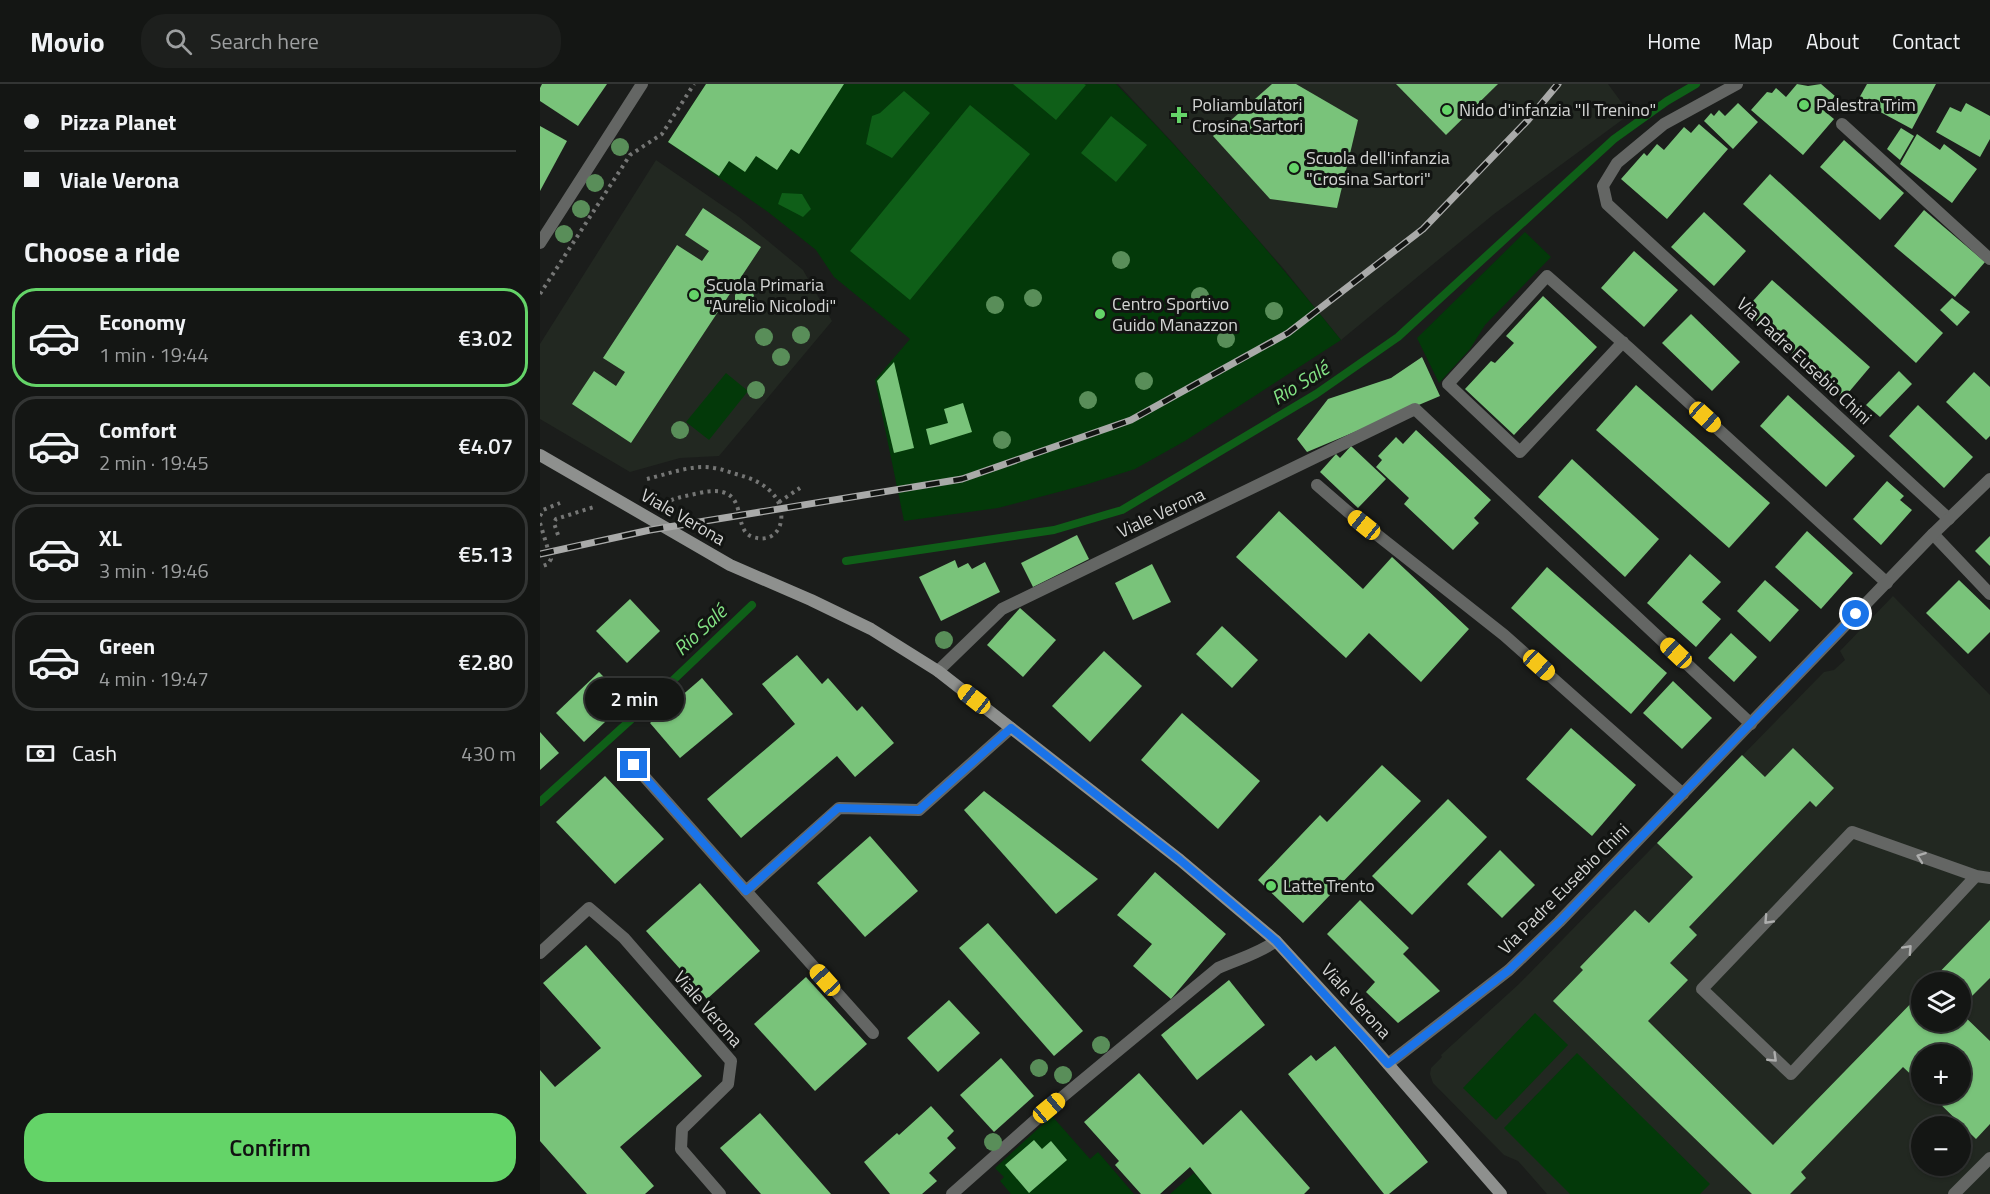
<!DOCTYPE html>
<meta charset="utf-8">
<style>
:root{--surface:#141614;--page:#1d1f1d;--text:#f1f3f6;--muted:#9d9fa0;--line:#333534;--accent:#64d468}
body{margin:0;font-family:"Titillium Web",sans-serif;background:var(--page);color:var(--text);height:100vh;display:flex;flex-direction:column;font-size:22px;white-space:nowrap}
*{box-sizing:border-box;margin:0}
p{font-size:20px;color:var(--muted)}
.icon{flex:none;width:33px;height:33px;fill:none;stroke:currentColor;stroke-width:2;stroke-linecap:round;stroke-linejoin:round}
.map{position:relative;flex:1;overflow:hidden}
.drawer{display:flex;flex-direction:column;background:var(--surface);width:540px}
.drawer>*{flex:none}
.guide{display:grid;align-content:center;height:132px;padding:0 24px;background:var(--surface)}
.buttons{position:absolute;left:1371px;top:888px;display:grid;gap:12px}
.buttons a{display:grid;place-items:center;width:60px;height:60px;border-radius:50%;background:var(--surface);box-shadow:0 2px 4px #0004,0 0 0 2px var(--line);font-size:30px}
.end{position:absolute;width:27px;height:27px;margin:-14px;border:8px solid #1a73e8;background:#fff;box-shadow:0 0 0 3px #fff}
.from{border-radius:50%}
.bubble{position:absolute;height:42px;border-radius:21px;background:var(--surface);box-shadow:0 2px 4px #0004,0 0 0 2px var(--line);font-size:20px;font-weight:600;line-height:42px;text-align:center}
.car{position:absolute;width:18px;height:36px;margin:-18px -9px;border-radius:8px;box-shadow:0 0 4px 2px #0007;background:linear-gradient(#f5c518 24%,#345 0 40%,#f5c518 0 76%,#345 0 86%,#f5c518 0)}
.guide b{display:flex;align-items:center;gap:21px;height:57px;font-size:22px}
.guide b+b{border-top:2px solid var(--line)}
.guide i{width:15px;height:15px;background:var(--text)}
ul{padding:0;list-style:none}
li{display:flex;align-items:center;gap:18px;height:99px;margin:0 12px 9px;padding:0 12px;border:3px solid var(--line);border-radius:24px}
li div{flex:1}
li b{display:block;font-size:22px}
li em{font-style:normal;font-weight:600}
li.active{border-color:var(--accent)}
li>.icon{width:54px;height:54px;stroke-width:1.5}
h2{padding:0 24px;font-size:27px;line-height:72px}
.pay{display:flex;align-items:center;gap:15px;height:66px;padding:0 24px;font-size:22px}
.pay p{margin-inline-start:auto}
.button{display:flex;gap:12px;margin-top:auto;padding:12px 24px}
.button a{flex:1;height:69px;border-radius:24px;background:var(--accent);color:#111;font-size:24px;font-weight:600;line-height:69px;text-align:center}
header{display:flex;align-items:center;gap:36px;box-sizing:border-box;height:84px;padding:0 30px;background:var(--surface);border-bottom:2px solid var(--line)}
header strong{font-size:28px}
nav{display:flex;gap:33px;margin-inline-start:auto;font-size:21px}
.search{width:420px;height:54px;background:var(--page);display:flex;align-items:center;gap:15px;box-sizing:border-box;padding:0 21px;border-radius:24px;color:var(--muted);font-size:22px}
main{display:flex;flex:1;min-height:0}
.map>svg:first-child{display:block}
.built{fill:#222821;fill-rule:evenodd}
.green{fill:#033909}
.water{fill:#0f5f18}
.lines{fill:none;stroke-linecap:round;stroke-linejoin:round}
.stream{stroke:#0f5f18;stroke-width:8}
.building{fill:#79c37a}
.path{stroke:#757675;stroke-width:4;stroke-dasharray:3 4.5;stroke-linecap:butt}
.service{stroke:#646664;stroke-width:12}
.minor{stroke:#646664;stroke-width:12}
.secondary{stroke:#8e908e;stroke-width:12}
.rail-casing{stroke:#a9aaa9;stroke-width:7}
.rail{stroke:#121412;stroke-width:4.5;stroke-dasharray:14;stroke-linecap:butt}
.tree{fill:#598e59}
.oneway{stroke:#adaead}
.route{stroke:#1a73e8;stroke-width:8}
.poi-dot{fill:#64d468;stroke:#121412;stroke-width:2}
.labels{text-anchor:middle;stroke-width:6;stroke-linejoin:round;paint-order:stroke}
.poi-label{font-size:18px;fill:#d4d5d4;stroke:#121412;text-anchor:start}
.street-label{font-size:18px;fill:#d4d5d4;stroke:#121412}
.water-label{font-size:20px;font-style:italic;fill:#83e284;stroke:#121412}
</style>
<header>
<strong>Movio</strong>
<div class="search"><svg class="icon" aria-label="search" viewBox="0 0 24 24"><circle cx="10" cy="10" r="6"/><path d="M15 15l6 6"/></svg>Search here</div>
<nav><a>Home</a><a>Map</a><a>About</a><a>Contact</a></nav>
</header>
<main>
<section class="drawer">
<div class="guide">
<b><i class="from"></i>Pizza Planet</b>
<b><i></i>Viale Verona</b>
</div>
<h2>Choose a ride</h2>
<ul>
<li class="active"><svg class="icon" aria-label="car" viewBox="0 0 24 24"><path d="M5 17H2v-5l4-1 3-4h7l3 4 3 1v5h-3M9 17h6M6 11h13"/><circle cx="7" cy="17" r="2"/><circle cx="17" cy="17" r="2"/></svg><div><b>Economy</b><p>1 min · 19:44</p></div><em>€3.02</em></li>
<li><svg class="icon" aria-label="car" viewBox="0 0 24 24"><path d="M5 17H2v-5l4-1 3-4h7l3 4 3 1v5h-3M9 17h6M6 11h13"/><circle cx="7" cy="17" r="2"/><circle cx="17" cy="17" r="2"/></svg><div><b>Comfort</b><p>2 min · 19:45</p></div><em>€4.07</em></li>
<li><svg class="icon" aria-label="car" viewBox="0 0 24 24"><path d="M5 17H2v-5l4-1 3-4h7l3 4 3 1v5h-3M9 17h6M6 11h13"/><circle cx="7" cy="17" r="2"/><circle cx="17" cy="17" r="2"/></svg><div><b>XL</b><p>3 min · 19:46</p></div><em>€5.13</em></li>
<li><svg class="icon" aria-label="car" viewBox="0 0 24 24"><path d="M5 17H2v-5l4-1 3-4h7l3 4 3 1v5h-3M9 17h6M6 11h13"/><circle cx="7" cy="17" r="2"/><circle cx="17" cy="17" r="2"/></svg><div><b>Green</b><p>4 min · 19:47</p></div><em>€2.80</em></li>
</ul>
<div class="pay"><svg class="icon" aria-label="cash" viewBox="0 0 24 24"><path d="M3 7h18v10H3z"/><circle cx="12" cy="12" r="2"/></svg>Cash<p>430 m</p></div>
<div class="button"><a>Confirm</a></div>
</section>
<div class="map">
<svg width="1450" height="1110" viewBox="0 0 1450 1110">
<rect width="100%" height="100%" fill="#1b1d1b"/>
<!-- built -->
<g class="built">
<polygon points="578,0 1068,0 1090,30 954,130 801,256 743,184 635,61"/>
<polygon points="116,76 199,133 263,186 292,237 179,372 140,374 90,388 0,335 0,260"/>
<path d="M1353 512 1450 611V1110H1007L978 1077 964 1071 893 999 890 990 891 984 902 973 901 971 979 900 1284 588 1294 586 1305 576 1300 567ZM1382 898H1420V938H1382ZM1382 970H1420V1010H1382ZM1382 1042H1420V1082H1382Z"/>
</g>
<!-- green -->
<g class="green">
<path d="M166 0H576C656 81 730 168 801 256L645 357 595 385 545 401 458 424 364 437 335 296 370 255 294 193 276 166 228 128 128 58Z"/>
<polygon points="985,148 1011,173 945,241 930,265 899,299 877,254"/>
<polygon points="186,289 208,307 169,356 146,338"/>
<polygon points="995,929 1028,961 956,1036 923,1004"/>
<polygon points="1037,969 1170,1100 1160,1110 1030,1110 964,1044"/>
<polygon points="512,1032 550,1075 558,1068 594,1110 471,1110 460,1097 464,1093 455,1084"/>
<polygon points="654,1089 672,1110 630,1110"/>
</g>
<!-- water -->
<g class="water">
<polygon points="473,0 544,0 546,1 516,36"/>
<polygon points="364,7 390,29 352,74 326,60 332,32 340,29"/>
<polygon points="430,21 490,70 370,216 310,167"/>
<polygon points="571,32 607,61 576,98 541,69"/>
<polygon points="242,109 262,110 271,125 263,133 238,120"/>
</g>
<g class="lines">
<!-- stream -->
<g class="stream">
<polyline points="306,477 514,446 582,426 776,310 858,253 1074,55 1127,17 1156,0"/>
<polyline points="0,718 106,622 212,521"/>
</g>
</g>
<!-- building -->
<g class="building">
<polygon points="2,0 67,0 38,42 0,17 0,4"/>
<polygon points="166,0 304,0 259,70 251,65 237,86 216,72 205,88 189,77 179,92 128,58"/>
<polygon points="732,0 756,0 818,36 797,124 730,115 673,52"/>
<polygon points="856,0 958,0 906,51"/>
<polygon points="1257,0 1268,2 1281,0 1295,12 1283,26 1294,35 1263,71 1211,26 1227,8 1232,9 1236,4 1246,13"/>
<polygon points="1327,0 1396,0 1372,45 1318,16"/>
<polygon points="1198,19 1218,38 1193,65 1164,37 1171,29 1174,32 1179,26 1185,32"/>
<polygon points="1426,19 1450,32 1450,55 1440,73 1396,48 1410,23 1421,28"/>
<polygon points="1159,40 1188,65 1127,135 1081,95 1104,69 1107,72 1117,60 1124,66 1144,43 1151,49"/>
<polygon points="0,42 27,57 0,107"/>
<polygon points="1361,44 1374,52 1360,76 1347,65"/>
<polygon points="1377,50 1400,66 1404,60 1437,85 1412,119 1360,80"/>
<polygon points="1304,56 1364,109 1340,136 1280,83"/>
<polygon points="1230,90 1403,249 1376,279 1203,120"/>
<polygon points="163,124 221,163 91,359 32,320 54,287 76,302 85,288 63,274 137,161 162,177 169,167 145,151"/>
<polygon points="1384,126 1445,178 1415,213 1354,162"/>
<polygon points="1164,128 1206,167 1174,202 1131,163"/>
<polygon points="1094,167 1138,206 1104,243 1061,204"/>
<polygon points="1232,196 1330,283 1303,315 1204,227"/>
<polygon points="207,202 212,206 214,212 207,220 200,221 195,218 195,211 200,203"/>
<polygon points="1003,212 1057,263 974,351 925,305 951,277 955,279 974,259 966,252"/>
<polygon points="1412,214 1430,228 1417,242 1400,226"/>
<polygon points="1151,230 1200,278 1172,307 1122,259"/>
<polygon points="882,273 900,312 767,368 757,355 788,315 851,294"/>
<polygon points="354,278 374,364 354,369 337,297"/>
<polygon points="1359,287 1372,300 1340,333 1326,321"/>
<polygon points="1434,288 1450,303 1450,352 1446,356 1406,318"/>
<polygon points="1096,301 1230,419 1189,464 1056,346"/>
<polygon points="1248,311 1315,372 1286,403 1220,342"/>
<polygon points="423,319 432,348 390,361 386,345 408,339 404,325"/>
<polygon points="1378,321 1433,373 1404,404 1349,352"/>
<polygon points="876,346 951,416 934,434 939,439 913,466 864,420 869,414 836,383 842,376 838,372 856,353 863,360"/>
<polygon points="811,362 846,395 818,424 780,388 796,370 800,374"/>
<polygon points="1032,375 1119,455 1085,493 998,413"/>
<polygon points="1347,397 1364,412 1360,416 1372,426 1341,461 1313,435"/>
<polygon points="739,427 823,505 852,473 929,545 881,598 829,549 806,574 696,473"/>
<polygon points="1267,447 1313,489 1281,525 1235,483"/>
<polygon points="537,451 549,475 493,503 481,479"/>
<polygon points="1450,452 1450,482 1435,467"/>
<polygon points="1150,470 1181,498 1162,518 1181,535 1156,563 1107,519"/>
<polygon points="415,476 418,484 428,479 432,485 445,478 460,508 401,537 379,493"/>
<polygon points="612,480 631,518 593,536 575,499"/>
<polygon points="1007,483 1127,589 1091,630 971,524"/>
<polygon points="1225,496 1259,526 1230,558 1197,527"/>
<polygon points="1419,496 1450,526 1450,548 1428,570 1386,529"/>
<polygon points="90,515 120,547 87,579 56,547"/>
<polygon points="480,524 516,556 483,593 447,561"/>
<polygon points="682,542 718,576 692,604 656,570"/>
<polygon points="1191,549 1217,573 1194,598 1168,574"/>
<polygon points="564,567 602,602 550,658 512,622"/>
<polygon points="257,571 282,600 288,594 317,627 322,622 354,659 315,693 297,672 201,754 167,715 255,640 222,600"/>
<polygon points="59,588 87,617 44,658 16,629"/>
<polygon points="162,594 193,630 140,674 110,639"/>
<polygon points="1133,597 1172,634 1142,665 1103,629"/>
<polygon points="642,629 720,697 678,745 601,676"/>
<polygon points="1031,644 1096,701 1052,752 986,695"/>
<polygon points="0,648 19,669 0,686"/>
<polygon points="1253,664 1294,704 1276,723 1270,717 1149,843 1157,851 1130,879 1148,896 1108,937 1233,1061 1382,908 1382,938 1420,938 1420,928 1450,957 1450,1040 1436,1055 1390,1010 1420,1010 1420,970 1382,970 1382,1001 1363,983 1261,1088 1266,1094 1250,1110 1212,1110 1013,917 1043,886 1040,883 1095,826 1109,839 1153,793 1117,759 1202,671 1225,693"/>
<polygon points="842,681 881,717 763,839 718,796 780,731 787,738"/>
<polygon points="65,692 124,755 75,800 16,738"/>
<polygon points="444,707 558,795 516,830 424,726"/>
<polygon points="908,715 947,753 872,831 832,792"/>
<polygon points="330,752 378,807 325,853 277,799"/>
<polygon points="960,766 995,801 962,834 927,800"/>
<polygon points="615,788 686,850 631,915 593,882 612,860 577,831"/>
<polygon points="160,799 220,867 167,915 106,847"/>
<polygon points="820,816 869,864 863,870 900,907 858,939 826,908 835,898 787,850"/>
<polygon points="1450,836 1450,894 1420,924 1420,898 1390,898"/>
<polygon points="448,839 543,947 514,972 419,864"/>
<polygon points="46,861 162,992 80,1063 114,1102 105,1110 47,1110 0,1057 0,986 15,1003 61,964 3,899"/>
<polygon points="266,893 327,960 275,1007 214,940"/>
<polygon points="689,896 725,941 657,996 621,951"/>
<polygon points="409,916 440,949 398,988 367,954"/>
<polygon points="795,962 888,1078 849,1110 844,1110 748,990 771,971 776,977"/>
<polygon points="461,974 494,1012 454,1048 420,1011"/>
<polygon points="599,989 663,1061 701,1026 770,1104 764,1110 672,1110 650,1083 620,1110 601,1110 575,1081 579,1077 544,1038"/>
<polygon points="391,1022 414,1047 407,1054 416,1064 389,1089 397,1097 382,1110 350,1110 324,1078 357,1049 359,1051"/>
<polygon points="220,1029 291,1110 221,1110 180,1064"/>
<polygon points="494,1056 502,1065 511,1057 527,1076 489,1109 465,1081"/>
</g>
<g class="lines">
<!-- path -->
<g class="path">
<polyline points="0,210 90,71 122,50 154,0"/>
<path d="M107 395C128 390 153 380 174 384 182 385 189 388 196 390 210 394 222 398 232 409 249 426 243 462 213 453 189 446 214 397 159 409 147 412 135 413 124 420"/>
<polyline points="239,418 260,404"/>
<polyline points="0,432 3,426 20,419"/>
<polyline points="0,439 11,475 8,480 0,483"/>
<polyline points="18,451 14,439 16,435 54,423"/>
</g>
<!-- service -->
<g class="service">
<polyline points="1197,0 1124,40 1077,79 1063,102 1067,120 1409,435"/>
<polyline points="1302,40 1450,175"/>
<polyline points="1083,258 980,368 908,300 1007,192 1089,264 1347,499"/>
<polyline points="777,401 807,427 964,551 1143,710"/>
<polyline points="1393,450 1450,510"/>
<polyline points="398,587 462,525 875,325 1211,640"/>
<polyline points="94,681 206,807 299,724 379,726 471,644"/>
<polyline points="1436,792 1251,990 1162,905 1312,748 1436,792 1450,794"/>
<polyline points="206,807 333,949"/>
<polyline points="0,869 49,824 84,854 191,977 188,1000 142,1045 141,1065 180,1110"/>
<path d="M412 1110 509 1024 678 884C698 875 718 870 736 857"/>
<polyline points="1414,1110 1450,1074"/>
</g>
<!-- minor -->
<g class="minor">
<polyline points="0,159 102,0"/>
<polyline points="848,980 969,886 1019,838 1393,450 1450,395"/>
</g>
<!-- secondary -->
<polyline class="secondary" points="0,371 190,481 271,516 331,545 398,587 471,644 640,776 736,857 827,956 961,1110"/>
<!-- rail casing -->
<g class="rail-casing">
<polyline id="rail" points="0,470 110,446 422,395 591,336 748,249 883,145 988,36 1018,0"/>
</g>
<!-- rail -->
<use href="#rail" class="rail"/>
</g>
<!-- trees -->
<g class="tree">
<circle cx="80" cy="63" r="9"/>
<circle cx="55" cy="99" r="9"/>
<circle cx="41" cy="125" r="9"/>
<circle cx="24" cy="150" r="9"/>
<circle cx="581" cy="176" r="9"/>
<circle cx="660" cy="212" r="9"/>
<circle cx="493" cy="214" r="9"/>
<circle cx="455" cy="221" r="9"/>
<circle cx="734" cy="227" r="9"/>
<circle cx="261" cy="251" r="9"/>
<circle cx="224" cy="253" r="9"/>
<circle cx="686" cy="255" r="9"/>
<circle cx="241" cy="273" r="9"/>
<circle cx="604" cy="297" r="9"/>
<circle cx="216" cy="306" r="9"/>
<circle cx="548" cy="316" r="9"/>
<circle cx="140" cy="346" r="9"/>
<circle cx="462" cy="356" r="9"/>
<circle cx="404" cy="556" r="9"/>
<circle cx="561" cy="961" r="9"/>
<circle cx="499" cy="984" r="9"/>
<circle cx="523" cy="991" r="9"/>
<circle cx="453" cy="1058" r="9"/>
</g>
<!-- one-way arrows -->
<defs><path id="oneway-chevron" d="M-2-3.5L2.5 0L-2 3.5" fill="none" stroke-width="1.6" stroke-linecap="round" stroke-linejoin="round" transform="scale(1.5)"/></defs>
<g class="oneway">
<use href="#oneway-chevron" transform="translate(1381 773) rotate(-160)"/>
<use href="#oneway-chevron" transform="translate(1228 836) rotate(133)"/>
<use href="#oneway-chevron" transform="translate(1368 865) rotate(-47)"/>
<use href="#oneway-chevron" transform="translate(1233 974) rotate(44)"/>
</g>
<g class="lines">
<!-- route -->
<polyline class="route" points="94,681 206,807 298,724 379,726 471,644 640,776 736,857 848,980 969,886 1019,838 1316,530"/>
</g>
<!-- markers -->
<g class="poi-dot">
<circle cx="1264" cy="21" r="6"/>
<circle cx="907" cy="26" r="6"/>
<path d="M636 22h6v6h6v6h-6v6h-6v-6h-6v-6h6z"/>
<circle cx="754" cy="84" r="6"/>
<circle cx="154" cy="211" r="6"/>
<circle cx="560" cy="230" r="6"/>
<circle cx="731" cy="802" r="6"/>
</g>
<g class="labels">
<!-- poi labels -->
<g class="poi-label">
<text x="652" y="27">Poliambulatori<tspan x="652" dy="21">Crosina Sartori</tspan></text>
<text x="1276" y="27">Palestra Trim</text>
<text x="919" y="32">Nido d'infanzia "Il Trenino"</text>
<text x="766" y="80">Scuola dell'infanzia<tspan x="766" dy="21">"Crosina Sartori"</tspan></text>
<text x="166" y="207">Scuola Primaria<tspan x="166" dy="21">"Aurelio Nicolodi"</tspan></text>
<text x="572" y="226">Centro Sportivo<tspan x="572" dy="21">Guido Manazzon</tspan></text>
<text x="743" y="808">Latte Trento</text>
</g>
<!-- street labels -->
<g class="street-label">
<text transform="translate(1264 277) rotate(43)" y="6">Via Padre Eusebio Chini</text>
<text transform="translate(621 429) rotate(-25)" y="6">Viale Verona</text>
<text transform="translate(143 433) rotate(30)" y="6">Viale Verona</text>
<text transform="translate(1024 805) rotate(-45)" y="6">Via Padre Eusebio Chini</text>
<text transform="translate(816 917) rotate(48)" y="6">Viale Verona</text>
<text transform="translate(168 925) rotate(49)" y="6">Viale Verona</text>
</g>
<!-- water labels -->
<g class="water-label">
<text transform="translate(760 299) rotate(-32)" y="7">Rio Salé</text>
<text transform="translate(160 546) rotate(-43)" y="7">Rio Salé</text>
</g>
</g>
</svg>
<div class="buttons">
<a><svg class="icon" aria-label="layers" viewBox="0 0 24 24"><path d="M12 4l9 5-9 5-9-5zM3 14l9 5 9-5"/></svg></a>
<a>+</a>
<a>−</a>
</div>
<i class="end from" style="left:1316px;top:530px"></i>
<i class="end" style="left:94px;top:681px"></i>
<div class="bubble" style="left:45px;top:594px;width:99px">2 min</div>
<i class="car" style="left:1165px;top:333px;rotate:132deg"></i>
<i class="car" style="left:824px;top:441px;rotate:309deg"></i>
<i class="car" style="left:1136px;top:569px;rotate:313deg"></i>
<i class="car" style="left:999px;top:581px;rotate:132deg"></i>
<i class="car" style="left:434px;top:615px;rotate:308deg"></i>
<i class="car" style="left:285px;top:896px;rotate:318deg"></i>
<i class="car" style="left:509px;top:1024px;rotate:50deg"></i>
</div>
</main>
